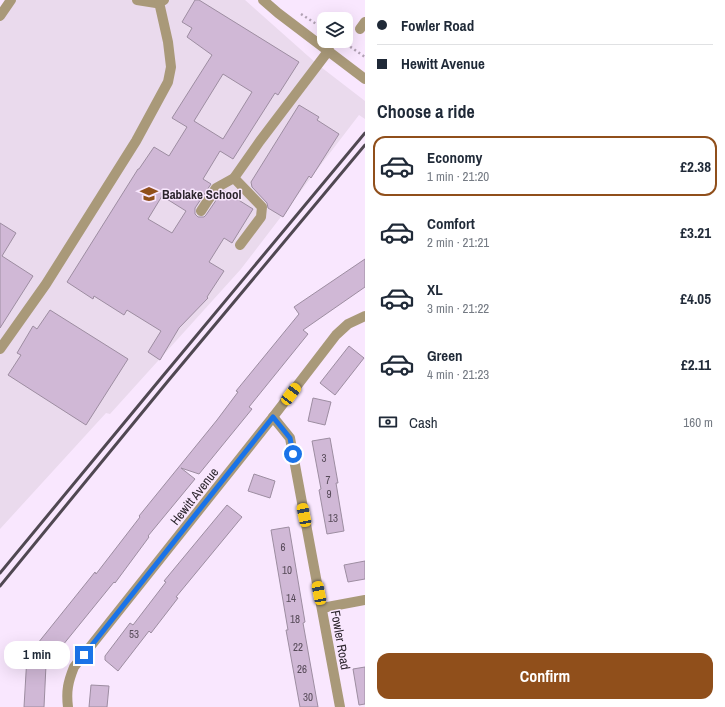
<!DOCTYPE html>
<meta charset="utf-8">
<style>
:root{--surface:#fff;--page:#f6f6f7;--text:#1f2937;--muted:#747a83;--line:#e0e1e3;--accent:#904f1b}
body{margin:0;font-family:"Archivo Narrow",sans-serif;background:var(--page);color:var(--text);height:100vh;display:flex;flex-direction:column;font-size:15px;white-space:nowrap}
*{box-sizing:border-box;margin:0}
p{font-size:13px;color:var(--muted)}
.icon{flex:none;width:22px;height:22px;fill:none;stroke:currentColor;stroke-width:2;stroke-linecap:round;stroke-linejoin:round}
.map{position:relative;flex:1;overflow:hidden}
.side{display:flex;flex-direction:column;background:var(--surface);width:360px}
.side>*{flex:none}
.guide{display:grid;align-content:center;height:88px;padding:0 12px;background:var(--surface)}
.fabs{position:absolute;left:317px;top:12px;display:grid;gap:8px}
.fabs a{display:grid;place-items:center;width:36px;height:36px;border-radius:8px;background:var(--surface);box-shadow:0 4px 16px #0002;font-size:20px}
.end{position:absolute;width:18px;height:18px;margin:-9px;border:5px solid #1a73e8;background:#fff;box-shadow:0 0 0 2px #fff}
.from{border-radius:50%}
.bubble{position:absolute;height:28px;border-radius:12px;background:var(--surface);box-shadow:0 4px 16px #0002;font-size:13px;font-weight:800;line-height:28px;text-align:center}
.car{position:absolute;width:12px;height:24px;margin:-12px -6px;border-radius:5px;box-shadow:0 0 3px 1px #0007;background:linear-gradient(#f5c518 24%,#345 0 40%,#f5c518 0 76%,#345 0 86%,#f5c518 0)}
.guide b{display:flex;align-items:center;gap:14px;height:38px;font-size:15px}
.guide b+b{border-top:1px solid var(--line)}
.guide i{width:10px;height:10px;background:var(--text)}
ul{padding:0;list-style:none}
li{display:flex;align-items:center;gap:12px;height:60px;margin:0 8px 6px;padding:0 4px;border:2px solid transparent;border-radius:12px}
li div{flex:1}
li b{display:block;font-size:15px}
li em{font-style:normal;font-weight:800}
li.current{border-color:var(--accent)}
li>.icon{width:36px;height:36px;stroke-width:1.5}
h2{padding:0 12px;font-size:18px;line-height:48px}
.pay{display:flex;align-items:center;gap:10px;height:44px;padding:0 12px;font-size:15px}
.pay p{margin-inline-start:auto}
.primary-button{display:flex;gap:8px;margin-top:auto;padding:8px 12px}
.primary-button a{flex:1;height:46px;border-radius:12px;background:var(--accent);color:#fff;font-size:16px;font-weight:800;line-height:46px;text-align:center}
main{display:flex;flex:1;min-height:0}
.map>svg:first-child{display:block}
.education{fill:#eadaed}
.building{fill:#d0b8d6;stroke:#9d8da1;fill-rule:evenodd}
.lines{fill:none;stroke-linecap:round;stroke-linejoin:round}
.path{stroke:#b0a1b3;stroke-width:2.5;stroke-dasharray:2 3;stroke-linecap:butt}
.minor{stroke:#a99979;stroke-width:10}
.rail{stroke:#504852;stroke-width:3}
.route{stroke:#1a73e8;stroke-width:5}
.labels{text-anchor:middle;stroke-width:3;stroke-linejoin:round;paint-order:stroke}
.number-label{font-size:11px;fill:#564a58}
.poi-label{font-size:13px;font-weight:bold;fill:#2d262e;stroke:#f9e7fe;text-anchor:start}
.street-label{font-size:13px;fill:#2d262e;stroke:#f9e7fe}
</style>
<main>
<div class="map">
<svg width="365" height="707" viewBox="0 0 365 707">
<rect width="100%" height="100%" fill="#f9e7fe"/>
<!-- education -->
<polygon class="education" points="7,0 245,0 317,64 365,101 365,119 359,115 241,269 110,414 106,413 0,529 0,10"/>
<!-- building -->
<g class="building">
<path d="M195 0H199L299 62 278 95 275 93 233 159 220 151 203 179 211 184 195 208V214L198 217H204L206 215 221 193 224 191 253 209 232 243 224 238 209 262 224 271 207 297 208 298 179 328 160 360 148 352 161 331 127 310 124 315 94 296 93 299 67 282 138 169H139L154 147 169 156 187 127 172 118 212 55 187 37 192 28 182 22ZM223 74 252 92 223 139 194 121ZM162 196 186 211 172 233 148 219Z"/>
<polygon points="299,105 319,117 317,120 339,134 311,178 309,176 283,217 268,208 267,203 252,187 251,182"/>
<polygon points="0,223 16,233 2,256 33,276 0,328"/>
<polygon points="365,259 365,287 303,330 308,334 249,407 252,409 199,474 181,468 195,479 148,536 149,537 115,583 114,582 54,656 38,643 95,572 96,574 140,517 139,516 217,420 238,392 236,391 299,314 294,307"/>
<polygon points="50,310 128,359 86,425 8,375 21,355 17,353 33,326 37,329"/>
<polygon points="349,346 364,358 335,395 320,383"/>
<polygon points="313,398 331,402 325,425 308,421"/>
<polygon points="330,438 338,483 336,483 344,531 327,534 319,490 321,489 312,441"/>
<polygon points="254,474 275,481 270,498 248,491"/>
<polygon points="227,505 242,517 176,597 178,598 151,633 149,631 118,671 105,660 105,656 130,623 133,625 166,582 164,581"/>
<polygon points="289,527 305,622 303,623 318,707 300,707 286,630 288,630 271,530"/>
<polygon points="365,561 365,579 348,582 344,565"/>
<polygon points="27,656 52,658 46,665 44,707 24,707"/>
<polygon points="365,667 365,704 359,705 353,669"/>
<polygon points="91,685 109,686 107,707 89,707"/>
</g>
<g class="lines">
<!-- path -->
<g class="path">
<polyline points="301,14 324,29"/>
<polyline points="342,41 365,57"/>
</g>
<!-- minor -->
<g class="minor">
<polyline points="137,0 156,3 164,0"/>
<polyline points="263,0 278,13 365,79"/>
<polyline points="0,16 11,0"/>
<polyline points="360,29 365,22"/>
<polyline points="234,178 262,207 261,217 240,245"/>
<polyline points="201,211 216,188 234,178 260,141 329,50"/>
<polyline points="0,349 46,284 136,141 168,82 171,67 168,42 159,2"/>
<polyline points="273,417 290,438 340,707"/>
<polyline points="322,608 365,600"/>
<path d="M68 707C66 691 68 682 74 667L273 417 336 335 348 324 365 316"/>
</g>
<!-- rail -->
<g class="rail">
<polyline points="0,573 162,377 365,133"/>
<polyline points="0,586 168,381 365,145"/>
</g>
</g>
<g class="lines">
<!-- route -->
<polyline class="route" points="84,655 273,417 290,438 293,454"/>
</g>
<!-- icons -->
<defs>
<g id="school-bare" transform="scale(1.38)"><path d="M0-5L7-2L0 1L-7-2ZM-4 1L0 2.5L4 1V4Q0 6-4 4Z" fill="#904f1b" stroke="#f9e7fe" stroke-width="2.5" paint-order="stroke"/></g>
</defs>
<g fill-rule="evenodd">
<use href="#school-bare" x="149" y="194"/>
</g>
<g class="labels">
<!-- number labels -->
<g class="number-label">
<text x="324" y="462">3</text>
<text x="328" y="484">7</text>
<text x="329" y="498">9</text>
<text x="333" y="522">13</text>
<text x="283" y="551">6</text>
<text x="287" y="574">10</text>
<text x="291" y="602">14</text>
<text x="295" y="623">18</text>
<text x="134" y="638">53</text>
<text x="298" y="651">22</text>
<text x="302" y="673">26</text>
<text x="308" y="701">30</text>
</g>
<!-- poi labels -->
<g class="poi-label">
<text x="162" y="199">Bablake School</text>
</g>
<!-- street labels -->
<g class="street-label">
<text transform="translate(194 496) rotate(-52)" y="5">Hewitt Avenue</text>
<text transform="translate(341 640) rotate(80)" y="5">Fowler Road</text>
</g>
</g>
</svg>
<div class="fabs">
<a><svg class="icon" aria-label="layers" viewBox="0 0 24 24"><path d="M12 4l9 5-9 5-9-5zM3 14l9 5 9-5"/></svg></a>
</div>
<i class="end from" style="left:293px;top:454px"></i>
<i class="end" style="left:84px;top:655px"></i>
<div class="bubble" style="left:4px;top:641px;width:66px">1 min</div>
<i class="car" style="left:291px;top:394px;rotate:37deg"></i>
<i class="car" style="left:304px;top:515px;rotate:349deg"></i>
<i class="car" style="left:319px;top:593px;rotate:349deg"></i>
</div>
<section class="side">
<div class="guide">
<b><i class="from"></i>Fowler Road</b>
<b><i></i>Hewitt Avenue</b>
</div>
<h2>Choose a ride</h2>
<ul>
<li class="current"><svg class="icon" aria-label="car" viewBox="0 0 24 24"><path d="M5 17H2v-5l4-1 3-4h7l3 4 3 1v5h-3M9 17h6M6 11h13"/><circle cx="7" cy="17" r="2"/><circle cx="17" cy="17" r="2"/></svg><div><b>Economy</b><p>1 min · 21:20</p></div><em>£2.38</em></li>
<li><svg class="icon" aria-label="car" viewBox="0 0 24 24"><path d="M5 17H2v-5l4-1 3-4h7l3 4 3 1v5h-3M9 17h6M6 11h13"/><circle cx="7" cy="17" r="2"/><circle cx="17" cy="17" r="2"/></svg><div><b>Comfort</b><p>2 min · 21:21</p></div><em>£3.21</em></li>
<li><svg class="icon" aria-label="car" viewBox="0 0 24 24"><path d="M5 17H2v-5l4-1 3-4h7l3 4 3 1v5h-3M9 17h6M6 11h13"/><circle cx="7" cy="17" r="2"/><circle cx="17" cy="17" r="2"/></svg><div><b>XL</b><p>3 min · 21:22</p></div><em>£4.05</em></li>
<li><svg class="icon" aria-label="car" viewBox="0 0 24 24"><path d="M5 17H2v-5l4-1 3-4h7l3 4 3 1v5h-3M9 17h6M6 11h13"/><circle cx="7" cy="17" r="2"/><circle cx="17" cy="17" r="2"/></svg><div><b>Green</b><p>4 min · 21:23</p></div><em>£2.11</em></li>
</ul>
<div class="pay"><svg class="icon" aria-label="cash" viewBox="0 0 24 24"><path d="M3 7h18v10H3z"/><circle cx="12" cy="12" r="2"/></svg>Cash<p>160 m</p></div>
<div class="primary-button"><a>Confirm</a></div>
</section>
</main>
